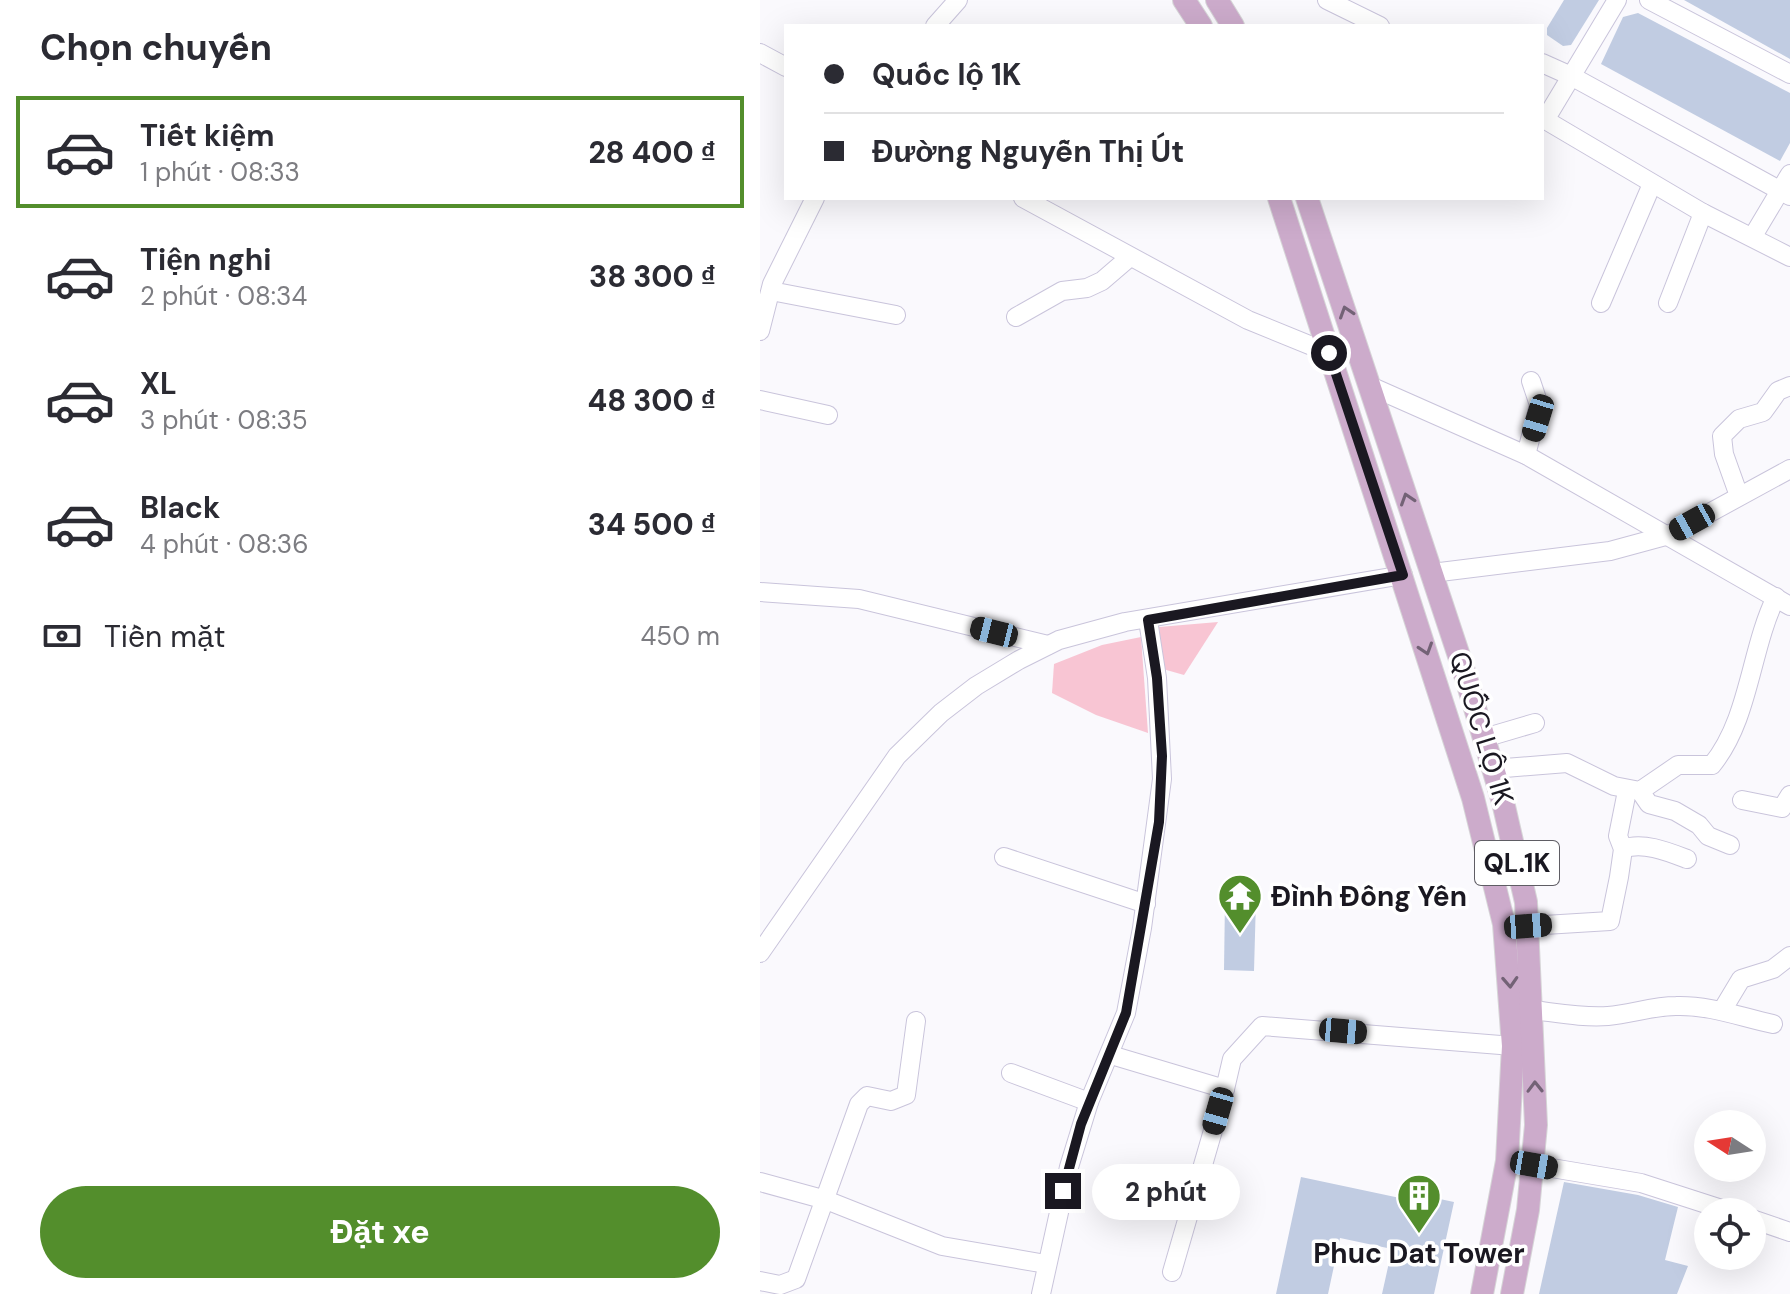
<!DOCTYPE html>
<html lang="vi">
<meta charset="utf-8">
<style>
:root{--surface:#fff;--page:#f2f2f3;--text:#2b2b33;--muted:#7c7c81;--line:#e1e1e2;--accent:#538e2c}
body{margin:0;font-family:"DM Sans",sans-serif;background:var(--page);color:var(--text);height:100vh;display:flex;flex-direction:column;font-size:30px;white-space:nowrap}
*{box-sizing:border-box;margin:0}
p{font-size:26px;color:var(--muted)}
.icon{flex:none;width:44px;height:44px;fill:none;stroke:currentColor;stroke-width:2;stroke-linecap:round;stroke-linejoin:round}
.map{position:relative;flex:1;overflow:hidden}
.panel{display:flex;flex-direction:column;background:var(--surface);width:760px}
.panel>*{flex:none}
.banner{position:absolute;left:24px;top:24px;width:760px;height:176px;border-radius:0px;box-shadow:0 8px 32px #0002;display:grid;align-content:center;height:176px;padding:0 40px;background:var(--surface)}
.needle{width:52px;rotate:282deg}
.controls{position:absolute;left:934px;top:1110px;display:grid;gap:16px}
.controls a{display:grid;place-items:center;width:72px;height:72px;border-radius:50%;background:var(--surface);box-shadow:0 8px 32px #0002;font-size:40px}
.end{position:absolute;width:36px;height:36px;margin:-18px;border:10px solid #1a1821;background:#fff;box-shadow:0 0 0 4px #fff}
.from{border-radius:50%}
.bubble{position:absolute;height:56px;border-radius:28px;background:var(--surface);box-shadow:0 8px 32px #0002;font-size:26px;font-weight:800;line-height:56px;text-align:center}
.car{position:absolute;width:24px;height:48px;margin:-24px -12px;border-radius:10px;box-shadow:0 0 6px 2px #0007;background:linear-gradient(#222 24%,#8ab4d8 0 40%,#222 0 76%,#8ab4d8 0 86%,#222 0)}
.banner b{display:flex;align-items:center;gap:28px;height:76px;font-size:30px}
.banner b+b{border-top:2px solid var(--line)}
.banner i{width:20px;height:20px;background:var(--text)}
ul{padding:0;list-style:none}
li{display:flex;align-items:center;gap:24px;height:112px;margin:0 16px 12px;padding:0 24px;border:4px solid transparent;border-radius:0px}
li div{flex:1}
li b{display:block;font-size:30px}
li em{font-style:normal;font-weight:800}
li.active{border-color:var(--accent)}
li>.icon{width:72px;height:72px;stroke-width:1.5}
h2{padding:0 40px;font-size:36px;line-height:96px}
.pay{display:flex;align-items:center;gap:20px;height:88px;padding:0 40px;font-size:30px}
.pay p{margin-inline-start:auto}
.action{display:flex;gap:16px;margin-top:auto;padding:16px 40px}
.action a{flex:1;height:92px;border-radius:48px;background:var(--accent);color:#fff;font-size:32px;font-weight:800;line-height:92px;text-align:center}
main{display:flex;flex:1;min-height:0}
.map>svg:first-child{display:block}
.green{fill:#f8c5d3}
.building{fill:#c1cce2}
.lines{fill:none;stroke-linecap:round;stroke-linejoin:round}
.minor-casing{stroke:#c9c4db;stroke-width:20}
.major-casing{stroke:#d6d5d7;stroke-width:24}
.minor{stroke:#fff;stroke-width:18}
.major{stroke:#ccabcb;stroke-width:22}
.oneway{stroke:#736276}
.route{stroke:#1a1821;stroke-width:10}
.labels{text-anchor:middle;stroke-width:7;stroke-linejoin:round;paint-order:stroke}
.shield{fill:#fff;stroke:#5f5d64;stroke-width:2}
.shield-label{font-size:26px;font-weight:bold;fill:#1a1821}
.street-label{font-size:28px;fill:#1a1821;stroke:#fff}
.poi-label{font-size:28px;font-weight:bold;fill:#1a1821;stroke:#fff;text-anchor:start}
</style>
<main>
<section class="panel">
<h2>Chọn chuyến</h2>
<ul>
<li class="active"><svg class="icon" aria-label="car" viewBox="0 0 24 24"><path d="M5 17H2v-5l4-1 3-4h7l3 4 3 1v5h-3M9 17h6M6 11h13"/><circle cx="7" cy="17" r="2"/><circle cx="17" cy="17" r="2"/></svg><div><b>Tiết kiệm</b><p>1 phút · 08:33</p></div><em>28 400 ₫</em></li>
<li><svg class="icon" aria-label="car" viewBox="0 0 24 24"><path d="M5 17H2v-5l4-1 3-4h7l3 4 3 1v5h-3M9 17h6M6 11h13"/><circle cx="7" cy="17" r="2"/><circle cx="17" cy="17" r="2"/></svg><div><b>Tiện nghi</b><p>2 phút · 08:34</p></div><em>38 300 ₫</em></li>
<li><svg class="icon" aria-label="car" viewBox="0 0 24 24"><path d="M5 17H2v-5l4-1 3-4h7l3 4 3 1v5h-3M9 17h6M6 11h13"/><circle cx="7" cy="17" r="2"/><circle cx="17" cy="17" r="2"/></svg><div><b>XL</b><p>3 phút · 08:35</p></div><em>48 300 ₫</em></li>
<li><svg class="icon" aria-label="car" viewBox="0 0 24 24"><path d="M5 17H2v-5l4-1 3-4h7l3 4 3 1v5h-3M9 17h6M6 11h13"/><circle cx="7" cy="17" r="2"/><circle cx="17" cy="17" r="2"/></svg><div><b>Black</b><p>4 phút · 08:36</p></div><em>34 500 ₫</em></li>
</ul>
<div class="pay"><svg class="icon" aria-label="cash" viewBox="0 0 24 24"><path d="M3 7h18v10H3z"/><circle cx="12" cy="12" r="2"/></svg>Tiền mặt<p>450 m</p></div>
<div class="action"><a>Đặt xe</a></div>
</section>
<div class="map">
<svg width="1030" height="1294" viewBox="0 0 1030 1294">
<rect width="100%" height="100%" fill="#faf9fd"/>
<!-- green -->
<g class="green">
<polygon points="458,622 424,675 403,669 399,627"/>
<polygon points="381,637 388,733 336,715 292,693 294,664 342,645"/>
</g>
<!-- building -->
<g class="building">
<polygon points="804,0 839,0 811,45 803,46 787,35 787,28"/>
<polygon points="924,0 1030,0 1030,59"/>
<polygon points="878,13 1030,93 1030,143 1020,161 841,64 863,17"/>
<polygon points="465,899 496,899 494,971 464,970"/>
<polygon points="541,1177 640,1198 642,1191 694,1202 674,1294 622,1294 632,1249 580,1238 568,1294 516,1294"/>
<polygon points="804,1182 878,1195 918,1207 905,1260 928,1266 917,1294 779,1294"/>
</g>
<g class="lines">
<!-- minor casing -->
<g class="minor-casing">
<g id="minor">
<polyline points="567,0 620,26"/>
<polyline points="889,0 1030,74"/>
<polyline points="175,26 198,0"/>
<polyline points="0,53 26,67"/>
<polyline points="782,63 811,76 1030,196"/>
<polyline points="782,118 943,213 1030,257"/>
<polyline points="785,120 857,0"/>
<polyline points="263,198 488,320 569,353"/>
<polyline points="993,236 1030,174"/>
<polyline points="11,291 136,315"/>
<polyline points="841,303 892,184"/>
<polyline points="908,303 943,213"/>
<polyline points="256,317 302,291 327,288 342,281 370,257"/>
<polyline points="0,331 12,284 55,198"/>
<polyline points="610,386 766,455 1030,606"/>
<polyline points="0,400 68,415"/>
<polyline points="766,455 779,405 771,381"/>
<polyline points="979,496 964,454 962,436 979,419 1003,412 1018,391 1030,386"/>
<polyline points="672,573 850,551 909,535 1030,469"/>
<polyline points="0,592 99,599 288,645"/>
<polyline points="724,738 775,723"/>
<path d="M733 769 807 763 854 786 880 791 918 765H952C990 718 990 650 1016 597"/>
<polyline points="880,791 889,804 915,811 939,825 948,836 970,845"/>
<polyline points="982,800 1022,808 1030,795"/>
<path d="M863 849C882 841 909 852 927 859"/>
<polyline points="244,857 386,904"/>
<polyline points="768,926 850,921 859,877 863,849 858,836 867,791"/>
<polyline points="0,953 137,756 181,713 216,686 259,660 299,640 365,622 643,575"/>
<polyline points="963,1009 981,979 1013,969 1030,956"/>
<path d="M773 1010C798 1013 824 1018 848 1016 871 1014 893 1006 916 1006 950 1005 980 1017 1013 1024"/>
<polyline points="351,1055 465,1089 472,1059 502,1026 753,1046"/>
<polyline points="251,1073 329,1102"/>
<polyline points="774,1165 881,1183 971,1212"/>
<polyline points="0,1182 66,1200 182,1246 286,1264"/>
<polyline points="992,1219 1030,1232"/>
<polyline points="412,1272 465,1089"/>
<polyline points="0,1281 20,1285 36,1279 99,1104 107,1096 131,1101 146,1095 156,1021"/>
<polyline points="281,1294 309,1167 329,1102 366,1013 382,928 402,779 397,678 388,620"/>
</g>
</g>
<!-- major casing -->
<g class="major-casing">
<g id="major">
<polyline points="424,0 441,26"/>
<polyline points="457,0 473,26"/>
<polyline points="519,198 713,798 744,924 753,1046 747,1161 722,1294"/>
<polyline points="547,198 703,668 743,802 766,902 776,1125 768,1210 752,1294"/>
</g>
</g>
<!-- minor -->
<use href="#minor" class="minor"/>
<!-- major -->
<use href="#major" class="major"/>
</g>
<!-- one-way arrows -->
<defs><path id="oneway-chevron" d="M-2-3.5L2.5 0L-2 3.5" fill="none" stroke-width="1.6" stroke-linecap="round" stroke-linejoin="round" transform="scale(2)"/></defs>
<g class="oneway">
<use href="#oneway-chevron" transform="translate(586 312) rotate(-108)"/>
<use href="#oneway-chevron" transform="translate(647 499) rotate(-108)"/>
<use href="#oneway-chevron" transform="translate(666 649) rotate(72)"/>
<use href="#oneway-chevron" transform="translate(750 982) rotate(87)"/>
<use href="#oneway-chevron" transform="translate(775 1087) rotate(-91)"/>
</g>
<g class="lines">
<!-- route -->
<polyline class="route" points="303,1191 321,1124 366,1013 399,822 402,756 397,678 388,620 643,575 569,353"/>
</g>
<!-- icons -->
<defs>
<g id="temple-pin" transform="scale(2.3)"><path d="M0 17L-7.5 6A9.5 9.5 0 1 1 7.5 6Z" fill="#538e2c" stroke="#fff"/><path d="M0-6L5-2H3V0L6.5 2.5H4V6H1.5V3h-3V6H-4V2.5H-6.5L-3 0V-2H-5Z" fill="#fff"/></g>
<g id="building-pin" transform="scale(2.3)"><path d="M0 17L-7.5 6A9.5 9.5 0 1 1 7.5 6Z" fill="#538e2c" stroke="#fff"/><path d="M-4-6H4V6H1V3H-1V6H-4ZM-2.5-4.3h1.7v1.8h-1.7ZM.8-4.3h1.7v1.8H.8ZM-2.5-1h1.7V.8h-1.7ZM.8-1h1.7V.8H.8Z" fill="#fff"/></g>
</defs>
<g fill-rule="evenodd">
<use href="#temple-pin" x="480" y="896"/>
<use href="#building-pin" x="659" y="1196"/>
</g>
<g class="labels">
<!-- shield labels -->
<rect class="shield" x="715" y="841" width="84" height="44" rx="6"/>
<g class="shield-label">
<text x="757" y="872">QL.1K</text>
</g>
<!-- street labels -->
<g class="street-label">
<text transform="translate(722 728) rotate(73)" y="10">QUỐC LỘ 1K</text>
</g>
<!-- poi labels -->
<g class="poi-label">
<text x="511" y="906">Đình Đông Yên</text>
<text x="659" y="1263" text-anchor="middle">Phuc Dat Tower</text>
</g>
</g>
</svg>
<div class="controls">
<a><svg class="needle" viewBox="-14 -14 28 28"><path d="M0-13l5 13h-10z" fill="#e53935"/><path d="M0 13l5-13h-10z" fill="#7c7c81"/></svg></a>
<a><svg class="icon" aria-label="locate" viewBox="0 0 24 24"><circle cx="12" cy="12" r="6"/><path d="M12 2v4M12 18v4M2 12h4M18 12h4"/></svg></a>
</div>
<i class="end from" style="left:569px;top:353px"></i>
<i class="end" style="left:303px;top:1191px"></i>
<div class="bubble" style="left:332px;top:1164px;width:148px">2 phút</div>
<i class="car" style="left:778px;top:418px;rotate:197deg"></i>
<i class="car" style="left:932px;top:522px;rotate:241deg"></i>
<i class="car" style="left:234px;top:632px;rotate:284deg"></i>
<i class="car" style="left:768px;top:926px;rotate:86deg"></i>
<i class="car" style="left:583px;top:1031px;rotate:95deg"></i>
<i class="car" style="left:458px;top:1111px;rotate:196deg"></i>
<i class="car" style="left:774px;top:1165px;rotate:100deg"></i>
<div class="banner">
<b><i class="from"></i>Quốc lộ 1K</b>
<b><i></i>Đường Nguyễn Thị Út</b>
</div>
</div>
</main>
